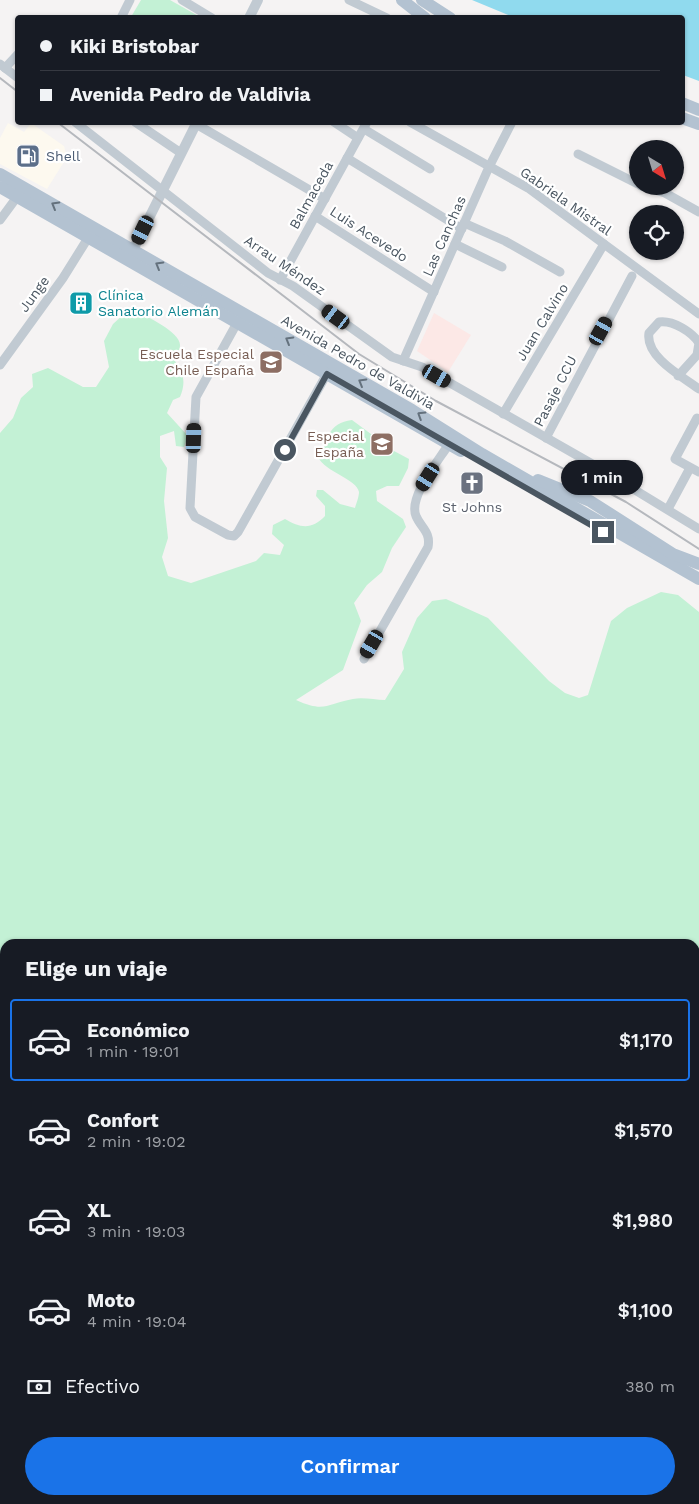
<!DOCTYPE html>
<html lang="es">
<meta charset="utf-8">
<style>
:root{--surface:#171b24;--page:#20242c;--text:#f1f3f6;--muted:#9ea1a6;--line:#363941;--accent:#1a73e8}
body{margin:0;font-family:"Work Sans",sans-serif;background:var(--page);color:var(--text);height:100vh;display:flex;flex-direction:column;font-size:19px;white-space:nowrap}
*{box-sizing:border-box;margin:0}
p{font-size:16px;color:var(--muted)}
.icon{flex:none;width:28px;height:28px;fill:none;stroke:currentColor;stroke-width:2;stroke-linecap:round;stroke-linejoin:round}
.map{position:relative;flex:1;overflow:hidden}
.details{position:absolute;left:0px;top:939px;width:700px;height:566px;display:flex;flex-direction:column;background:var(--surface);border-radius:15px 15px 0 0;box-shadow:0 1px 4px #0004}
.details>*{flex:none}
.banner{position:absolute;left:15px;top:15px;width:670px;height:110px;border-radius:5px;box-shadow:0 1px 4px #0004;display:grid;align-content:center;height:110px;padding:0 25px;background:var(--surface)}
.needle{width:32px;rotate:142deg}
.buttons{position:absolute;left:629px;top:140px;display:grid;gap:10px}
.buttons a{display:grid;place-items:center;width:55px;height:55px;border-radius:50%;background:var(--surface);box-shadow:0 1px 4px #0004;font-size:25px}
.end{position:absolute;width:22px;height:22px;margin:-11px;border:6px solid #4a5661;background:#fff;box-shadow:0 0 0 2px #fff}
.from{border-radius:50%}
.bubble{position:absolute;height:35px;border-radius:18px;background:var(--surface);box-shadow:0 1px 4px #0004;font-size:16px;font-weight:600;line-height:35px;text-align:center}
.car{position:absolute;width:15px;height:30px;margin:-15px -8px;border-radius:6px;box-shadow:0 0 4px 1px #0007;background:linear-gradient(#222 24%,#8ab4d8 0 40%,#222 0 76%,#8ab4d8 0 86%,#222 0)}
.banner b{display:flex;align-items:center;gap:18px;height:48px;font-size:19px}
.banner b+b{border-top:1px solid var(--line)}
.banner i{width:12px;height:12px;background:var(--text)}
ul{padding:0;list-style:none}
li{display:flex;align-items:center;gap:15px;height:82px;margin:0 10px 8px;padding:0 15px;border:2px solid transparent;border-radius:5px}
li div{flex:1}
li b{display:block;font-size:19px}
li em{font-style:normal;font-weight:600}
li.on{border-color:var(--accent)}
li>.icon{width:45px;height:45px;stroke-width:1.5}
h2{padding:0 25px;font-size:22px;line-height:60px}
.pay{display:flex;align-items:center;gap:12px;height:55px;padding:0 25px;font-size:19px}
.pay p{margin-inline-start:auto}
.button{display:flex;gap:10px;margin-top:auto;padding:10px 25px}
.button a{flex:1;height:58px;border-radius:30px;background:var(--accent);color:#fff;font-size:20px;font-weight:600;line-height:58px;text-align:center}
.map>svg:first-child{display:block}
.commercial{fill:#fdf9ef}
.medical{fill:#fce8e6}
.green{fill:#c3f1d5}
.water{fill:#90daee}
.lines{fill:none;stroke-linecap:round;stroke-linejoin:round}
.minor{stroke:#c1cad2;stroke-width:9}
.tertiary{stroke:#c1cad2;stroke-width:10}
.secondary{stroke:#c1cbd6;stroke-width:11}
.primary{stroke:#b3c2d1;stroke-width:12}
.rail{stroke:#b5b8bd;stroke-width:2}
.oneway{stroke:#64717d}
.route{stroke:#4a5661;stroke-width:6}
.labels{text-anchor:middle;stroke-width:4.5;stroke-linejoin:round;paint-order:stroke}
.service-label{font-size:14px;fill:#4e5e75;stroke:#fff;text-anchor:start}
.street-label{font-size:14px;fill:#4a5661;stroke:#fff}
.culture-label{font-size:14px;fill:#0d838f;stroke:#fff;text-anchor:start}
.education-label{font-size:14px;fill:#785e54;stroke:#fff;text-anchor:end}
.worship-label{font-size:14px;fill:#5b616d;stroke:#fff}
</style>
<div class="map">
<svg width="699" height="1504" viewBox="0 0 699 1504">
<rect width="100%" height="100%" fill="#f5f3f3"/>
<!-- commercial -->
<polygon class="commercial" points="8,123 24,132 31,123 64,146 67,157 47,189 0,164 0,138"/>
<!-- medical -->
<polygon class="medical" points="434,313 471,335 448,372 417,351"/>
<!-- green -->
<g class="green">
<polygon points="141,0 170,0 200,17 131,17"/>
<path d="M136 312C147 316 180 332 180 345 180 350 177 356 175 361 184 374 186 382 180 397L173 400 167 413 188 436 184 447 176 446 174 431 160 436V457L167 468 164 501 168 538 162 557 168 576 191 583 256 561 264 553 280 555 284 545 272 534 273 525 285 519C300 528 312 530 325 516V506L316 496 317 490H323L340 504 355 508C356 504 359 497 359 492 357 479 325 472 318 457 328 439 328 423 352 420L394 451 409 459 408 468 399 486H387L376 491 377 501 403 519 406 527 392 548 382 572 367 585 354 603 361 621 343 670 296 700C325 713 326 704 353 699 363 697 375 700 385 700L404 669 402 652 417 618 432 601 446 599 488 618 549 681 565 693 579 698 588 695 611 621 627 608 661 592 678 595 699 612V1327L695 1334V944H5V1439L0 1438V433L13 418 21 398 33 387 32 374 48 368 83 387H96L109 367 104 341 113 324 124 314Z"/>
<polygon points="5,1480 5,1500 519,1500 517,1504 0,1504 0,1481"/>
<polygon points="532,1500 612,1500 610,1504 530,1504"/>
</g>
<!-- water -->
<polygon class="water" points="472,0 699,0 699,81 683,75 682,18 513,17"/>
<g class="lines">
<!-- minor -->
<g class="minor">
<polyline points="182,0 212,18"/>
<polyline points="349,0 387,18"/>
<polyline points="121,18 130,0"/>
<polyline points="0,64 18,78"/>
<polyline points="5,68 18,54"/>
<polyline points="75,122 268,273 293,286 392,357 422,367 594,465 699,529"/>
<polyline points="135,122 181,153"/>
<polyline points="334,122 358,138"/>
<polyline points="410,122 528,188 699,314"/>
<polyline points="196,124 325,199"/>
<polyline points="364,129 430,169"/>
<polyline points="578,154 638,184"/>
<polyline points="347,158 462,229"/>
<polyline points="641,186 665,193 699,212"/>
<polyline points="315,216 434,292"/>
<polyline points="0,220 17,197"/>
<polyline points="464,223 505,241 560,272"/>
<polyline points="455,244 502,267"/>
<polyline points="280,280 367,122"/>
<polyline points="237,323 196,397 190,508 195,517 228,535 234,536 238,532 329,370"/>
<polyline points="403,361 489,167 512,122"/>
<polyline points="0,365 63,278 88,238"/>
<path d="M678 376 697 355 699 343C692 332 673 320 659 322L649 333C645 357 683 377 699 389"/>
<polyline points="503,414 604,244"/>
<polyline points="697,418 675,459 699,472"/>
<polyline points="546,438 632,276"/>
<polyline points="668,509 690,468"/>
<path d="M364 659 428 547C431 532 421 528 416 516 408 497 439 460 449 444"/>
<polyline points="526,1504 527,1500"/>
</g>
<!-- tertiary -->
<g class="tertiary">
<polyline points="249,18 258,0"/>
<polyline points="133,250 197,122"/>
<polyline points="695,1385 699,1387"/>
</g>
<!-- secondary -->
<g class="secondary">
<polyline points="695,1343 699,1337"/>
<polyline points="614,1504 616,1500 625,1504"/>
</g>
<!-- primary -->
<g class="primary">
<polyline points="402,0 425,18"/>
<polyline points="422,0 450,18"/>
<polyline points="682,103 699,110"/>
<polyline points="682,118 699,124"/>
<polyline points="0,174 412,410 482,454 699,579"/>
<polyline points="0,187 461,451"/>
<polyline points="538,480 590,501 673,554 699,564"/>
</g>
<!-- rail -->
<g class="rail">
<polyline points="0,78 18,92"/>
<polyline points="57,122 359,354 436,401 626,502 699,549"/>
</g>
</g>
<!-- one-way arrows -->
<defs><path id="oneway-chevron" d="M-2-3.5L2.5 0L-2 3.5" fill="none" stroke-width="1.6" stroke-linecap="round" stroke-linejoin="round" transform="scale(1.25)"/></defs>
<g class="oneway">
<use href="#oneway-chevron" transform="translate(55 205) rotate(-150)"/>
<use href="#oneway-chevron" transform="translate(159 265) rotate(-150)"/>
<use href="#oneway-chevron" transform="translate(289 340) rotate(-150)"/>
<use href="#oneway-chevron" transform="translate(362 382) rotate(-150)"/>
<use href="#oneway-chevron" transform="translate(421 415) rotate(-148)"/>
</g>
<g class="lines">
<!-- route -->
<polyline class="route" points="285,450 327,374 603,532"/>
</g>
<!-- icons -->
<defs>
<g id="fuel-square" transform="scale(1.25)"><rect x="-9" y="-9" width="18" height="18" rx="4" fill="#5c6f8a" stroke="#fff"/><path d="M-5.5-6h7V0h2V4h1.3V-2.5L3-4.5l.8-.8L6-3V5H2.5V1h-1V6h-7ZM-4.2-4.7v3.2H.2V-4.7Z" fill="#fff"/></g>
<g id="building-square" transform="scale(1.25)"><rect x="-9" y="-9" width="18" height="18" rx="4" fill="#0f9aa8" stroke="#fff"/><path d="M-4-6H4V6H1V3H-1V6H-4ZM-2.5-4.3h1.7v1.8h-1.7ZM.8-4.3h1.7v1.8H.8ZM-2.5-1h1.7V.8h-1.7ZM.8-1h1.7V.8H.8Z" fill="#fff"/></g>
<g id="school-square" transform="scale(1.25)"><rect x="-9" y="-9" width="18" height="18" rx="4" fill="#8d6e63" stroke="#fff"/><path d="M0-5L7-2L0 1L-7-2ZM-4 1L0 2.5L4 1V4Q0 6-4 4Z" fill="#fff"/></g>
<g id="church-square" transform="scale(1.25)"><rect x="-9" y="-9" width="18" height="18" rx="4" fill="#6b7280" stroke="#fff"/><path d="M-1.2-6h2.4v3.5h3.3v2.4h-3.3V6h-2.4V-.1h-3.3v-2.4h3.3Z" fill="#fff"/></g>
</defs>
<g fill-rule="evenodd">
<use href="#fuel-square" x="28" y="156"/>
<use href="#building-square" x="81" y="303"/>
<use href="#school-square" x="271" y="362"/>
<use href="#school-square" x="382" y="444"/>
<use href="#church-square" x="472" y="483"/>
</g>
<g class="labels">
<!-- service labels -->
<g class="service-label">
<text x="46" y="161">Shell</text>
</g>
<!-- street labels -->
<g class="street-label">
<text transform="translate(311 195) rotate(-61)" y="5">Balmaceda</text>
<text transform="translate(566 201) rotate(35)" y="5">Gabriela Mistral</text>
<text transform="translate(369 234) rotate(33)" y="5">Luis Acevedo</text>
<text transform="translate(444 236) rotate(-66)" y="5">Las Canchas</text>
<text transform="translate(285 265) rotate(34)" y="5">Arrau Méndez</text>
<text transform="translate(34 294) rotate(-54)" y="5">Junge</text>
<text transform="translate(542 322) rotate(-59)" y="5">Juan Calvino</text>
<text transform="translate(358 362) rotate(30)" y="5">Avenida Pedro de Valdivia</text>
<text transform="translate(555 391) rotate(-63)" y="5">Pasaje CCU</text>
</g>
<!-- culture labels -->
<g class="culture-label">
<text x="98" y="300">Clínica<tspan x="98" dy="16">Sanatorio Alemán</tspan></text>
</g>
<!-- education labels -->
<g class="education-label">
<text x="254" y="359">Escuela Especial<tspan x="254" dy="16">Chile España</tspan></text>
<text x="364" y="441">Especial<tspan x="364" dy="16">España</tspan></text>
</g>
<!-- worship labels -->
<g class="worship-label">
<text x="472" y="512">St Johns</text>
</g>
</g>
</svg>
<div class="buttons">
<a><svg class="needle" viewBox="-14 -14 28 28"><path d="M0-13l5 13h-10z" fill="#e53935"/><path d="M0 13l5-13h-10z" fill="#9ea1a6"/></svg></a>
<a><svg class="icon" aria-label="locate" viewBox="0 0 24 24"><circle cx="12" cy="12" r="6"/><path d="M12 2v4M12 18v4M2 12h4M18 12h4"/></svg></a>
</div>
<i class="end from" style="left:285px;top:450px"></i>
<i class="end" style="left:603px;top:532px"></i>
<div class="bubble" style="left:561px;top:460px;width:82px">1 min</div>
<i class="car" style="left:143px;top:230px;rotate:206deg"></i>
<i class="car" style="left:336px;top:317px;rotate:306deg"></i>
<i class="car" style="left:601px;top:331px;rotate:29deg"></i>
<i class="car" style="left:437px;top:376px;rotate:120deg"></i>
<i class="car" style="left:194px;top:438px;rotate:2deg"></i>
<i class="car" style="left:428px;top:477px;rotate:212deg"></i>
<i class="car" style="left:372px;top:644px;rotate:210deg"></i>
<div class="banner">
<b><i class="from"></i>Kiki Bristobar</b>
<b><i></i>Avenida Pedro de Valdivia</b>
</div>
<section class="details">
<h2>Elige un viaje</h2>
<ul>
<li class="on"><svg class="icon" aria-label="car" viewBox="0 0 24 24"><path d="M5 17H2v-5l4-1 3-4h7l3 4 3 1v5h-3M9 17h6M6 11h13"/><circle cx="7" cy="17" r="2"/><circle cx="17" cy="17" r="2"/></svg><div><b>Económico</b><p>1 min · 19:01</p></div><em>$1,170</em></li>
<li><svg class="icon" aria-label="car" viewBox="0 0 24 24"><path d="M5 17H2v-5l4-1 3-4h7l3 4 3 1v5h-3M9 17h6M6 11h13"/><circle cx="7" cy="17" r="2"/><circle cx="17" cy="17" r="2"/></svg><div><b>Confort</b><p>2 min · 19:02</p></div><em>$1,570</em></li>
<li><svg class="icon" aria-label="car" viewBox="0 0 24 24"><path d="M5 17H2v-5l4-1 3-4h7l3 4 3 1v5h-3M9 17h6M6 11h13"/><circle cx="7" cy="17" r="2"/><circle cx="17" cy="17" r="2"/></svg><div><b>XL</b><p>3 min · 19:03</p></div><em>$1,980</em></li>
<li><svg class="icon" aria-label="car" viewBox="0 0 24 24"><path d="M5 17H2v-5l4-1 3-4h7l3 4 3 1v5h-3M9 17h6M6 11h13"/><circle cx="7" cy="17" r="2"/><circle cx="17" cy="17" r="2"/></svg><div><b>Moto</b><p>4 min · 19:04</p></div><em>$1,100</em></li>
</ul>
<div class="pay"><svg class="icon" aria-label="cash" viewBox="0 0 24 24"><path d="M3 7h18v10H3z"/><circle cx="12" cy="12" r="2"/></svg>Efectivo<p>380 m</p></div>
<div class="button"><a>Confirmar</a></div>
</section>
</div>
